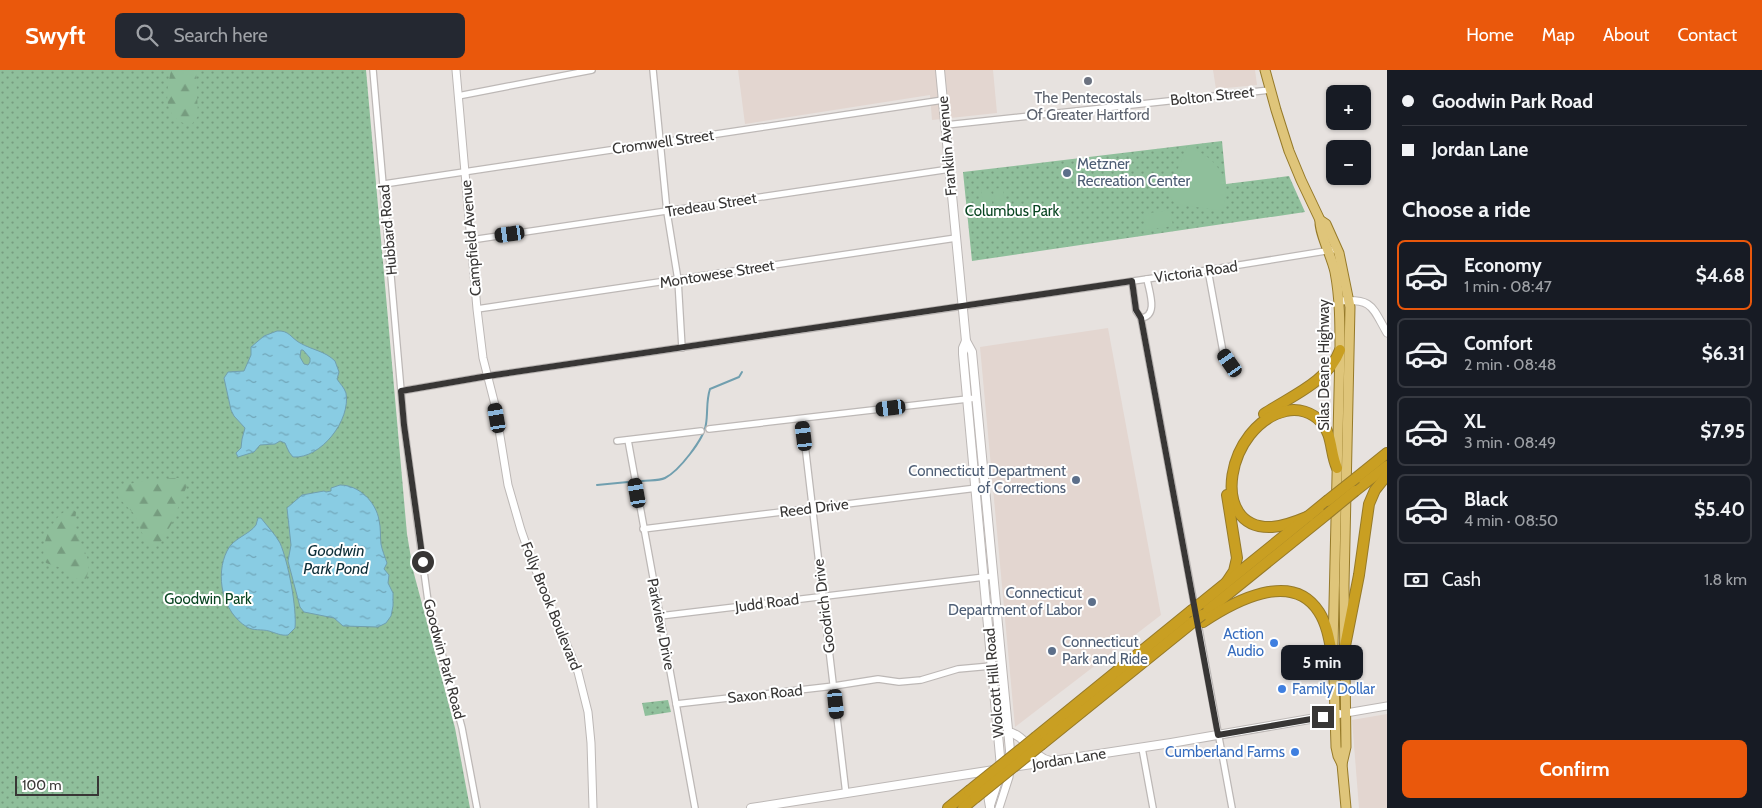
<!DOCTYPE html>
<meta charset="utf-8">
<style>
:root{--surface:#171b24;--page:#242831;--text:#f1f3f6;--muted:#9ea1a6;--line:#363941;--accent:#ea580c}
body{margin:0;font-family:Cabin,sans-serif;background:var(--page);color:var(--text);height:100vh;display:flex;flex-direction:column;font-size:19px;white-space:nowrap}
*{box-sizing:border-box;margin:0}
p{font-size:16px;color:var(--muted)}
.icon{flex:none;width:28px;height:28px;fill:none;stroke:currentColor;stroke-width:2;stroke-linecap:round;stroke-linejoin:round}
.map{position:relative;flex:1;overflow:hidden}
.drawer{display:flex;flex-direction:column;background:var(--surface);width:375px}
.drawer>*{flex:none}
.banner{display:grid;align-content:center;height:110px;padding:0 15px;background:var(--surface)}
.tools{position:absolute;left:1326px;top:15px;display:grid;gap:10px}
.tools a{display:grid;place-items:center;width:45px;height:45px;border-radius:8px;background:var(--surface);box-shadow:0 1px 4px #0004;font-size:25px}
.scale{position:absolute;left:15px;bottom:12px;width:84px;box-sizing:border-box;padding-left:5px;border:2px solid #383635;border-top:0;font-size:14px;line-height:18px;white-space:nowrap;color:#383635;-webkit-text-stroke:4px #fff;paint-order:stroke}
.end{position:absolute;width:22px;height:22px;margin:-11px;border:6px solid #383635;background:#fff;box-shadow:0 0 0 2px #fff}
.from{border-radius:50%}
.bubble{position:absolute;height:35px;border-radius:8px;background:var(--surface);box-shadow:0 1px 4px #0004;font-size:16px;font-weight:800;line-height:35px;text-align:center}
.car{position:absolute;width:15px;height:30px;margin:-15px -8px;border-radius:6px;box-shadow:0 0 4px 1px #0007;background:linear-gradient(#222 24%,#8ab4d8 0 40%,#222 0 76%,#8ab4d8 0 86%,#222 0)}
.banner b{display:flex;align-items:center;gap:18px;height:48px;font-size:19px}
.banner b+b{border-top:1px solid var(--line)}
.banner i{width:12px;height:12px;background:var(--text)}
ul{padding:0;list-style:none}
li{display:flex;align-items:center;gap:15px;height:70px;margin:0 10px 8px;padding:0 5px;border:2px solid var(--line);border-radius:8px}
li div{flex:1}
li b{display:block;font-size:19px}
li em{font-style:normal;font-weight:800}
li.current{border-color:var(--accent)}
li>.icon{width:45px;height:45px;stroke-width:1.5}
h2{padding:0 15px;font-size:22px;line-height:60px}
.pay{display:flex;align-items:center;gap:12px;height:55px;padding:0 15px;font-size:19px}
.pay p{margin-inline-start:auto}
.button{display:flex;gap:10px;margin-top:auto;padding:10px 15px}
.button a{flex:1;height:58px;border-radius:8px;background:var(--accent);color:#fff;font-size:20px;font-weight:800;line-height:58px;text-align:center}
header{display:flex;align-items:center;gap:30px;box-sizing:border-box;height:70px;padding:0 25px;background:var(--accent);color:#fff}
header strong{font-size:24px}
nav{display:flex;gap:28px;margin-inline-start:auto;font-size:18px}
.search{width:350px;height:45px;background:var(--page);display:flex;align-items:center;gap:12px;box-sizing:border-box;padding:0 18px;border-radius:8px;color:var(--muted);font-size:19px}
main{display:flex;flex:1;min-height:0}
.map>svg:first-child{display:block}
.built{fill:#e3d6d0}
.grass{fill:url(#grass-dots)}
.forest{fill:url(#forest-firs)}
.pitch{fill:#8fbf9b}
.water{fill:url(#water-ripples);stroke:#719faf;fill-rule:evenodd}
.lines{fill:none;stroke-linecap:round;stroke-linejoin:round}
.stream{stroke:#719faf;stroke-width:2}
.minor-casing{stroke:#bdb8b6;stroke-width:8}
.tertiary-casing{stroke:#bdb8b6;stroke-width:9}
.secondary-casing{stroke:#bdb8b6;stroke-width:10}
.primary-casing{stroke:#967a29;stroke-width:11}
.motorway-casing{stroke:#967a29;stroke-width:12}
.minor{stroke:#fff;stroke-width:5.5}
.tertiary{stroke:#fff;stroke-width:7}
.secondary{stroke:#fff;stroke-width:8}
.primary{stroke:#dfc57a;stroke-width:9}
.motorway{stroke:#c99f22;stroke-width:10}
.motorway-bridge-casing{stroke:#967a29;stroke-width:12;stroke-linecap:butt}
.motorway-bridge{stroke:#c99f22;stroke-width:10}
.route{stroke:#383635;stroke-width:6}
.worship-dot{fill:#6b7280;stroke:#fff;stroke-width:2}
.service-dot{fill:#5c6f8a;stroke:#fff;stroke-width:2}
.shop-dot{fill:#3f7fe0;stroke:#fff;stroke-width:2}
.labels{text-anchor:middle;stroke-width:4;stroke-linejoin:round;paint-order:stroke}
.street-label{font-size:15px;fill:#383635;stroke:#fff}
.worship-label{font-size:15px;fill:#5b616d;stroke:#fff}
.service-label{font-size:15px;fill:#4e5e75;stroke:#fff;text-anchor:start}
.park-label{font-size:15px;fill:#094522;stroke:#fff}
.shop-label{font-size:15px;fill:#366cbe;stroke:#fff;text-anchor:end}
.water-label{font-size:16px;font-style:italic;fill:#0d2e38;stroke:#fff}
</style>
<header>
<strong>Swyft</strong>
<div class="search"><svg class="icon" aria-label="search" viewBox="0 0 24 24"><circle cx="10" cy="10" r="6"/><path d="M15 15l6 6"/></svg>Search here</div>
<nav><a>Home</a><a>Map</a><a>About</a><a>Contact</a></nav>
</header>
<main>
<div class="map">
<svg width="1387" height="738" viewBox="0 0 1387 738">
<defs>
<pattern id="grass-dots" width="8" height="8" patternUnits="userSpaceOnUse" patternTransform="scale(1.25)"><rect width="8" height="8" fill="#8fbf9b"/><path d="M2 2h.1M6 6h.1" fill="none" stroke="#769c7f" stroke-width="1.8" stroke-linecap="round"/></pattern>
<pattern id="forest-firs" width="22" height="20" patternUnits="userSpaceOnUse" patternTransform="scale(1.25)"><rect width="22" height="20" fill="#8fbf9b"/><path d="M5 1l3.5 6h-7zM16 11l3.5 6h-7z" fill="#769c7f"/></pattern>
<pattern id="water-ripples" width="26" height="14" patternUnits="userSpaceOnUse" patternTransform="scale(1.25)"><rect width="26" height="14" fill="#89cce3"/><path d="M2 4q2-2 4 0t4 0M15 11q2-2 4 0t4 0" fill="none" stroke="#71a6b9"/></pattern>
</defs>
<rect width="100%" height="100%" fill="#e7e2df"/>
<!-- built -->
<g class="built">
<polygon points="738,0 993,0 997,43 932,50 930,25 745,54"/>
<polygon points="1213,0 1255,0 1257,15 1216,19"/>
<polygon points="1108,258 1161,545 1015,657 980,277"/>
<polygon points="1387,644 1387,738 1359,738 1352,650"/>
</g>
<!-- grass -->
<g class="grass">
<polygon points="0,0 366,0 407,464 413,500 455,658 470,738 0,738"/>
<polygon points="1222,71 1226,114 1289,106 1305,142 972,191 963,102"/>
<polygon points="668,630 671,642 645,646 642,633"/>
</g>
<!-- forest -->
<g class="forest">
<path d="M171 0H196L198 46 192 54C185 55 182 53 177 49 162 37 168 17 171 0Z"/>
<polygon points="301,280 303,280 310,288 310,292 308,295 304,294 300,287"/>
<path d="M178 408H185L189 411 186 418 172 453 160 474H151L144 468 135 445 118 427 120 418C139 409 158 409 178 408Z"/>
<path d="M72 439 76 442C75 449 75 456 77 462 82 480 94 490 86 509L80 511 65 499 46 493C38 479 51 450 64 442 67 440 70 440 72 439Z"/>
</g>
<!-- pitch -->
<g class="pitch">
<path d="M1187 76C1219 89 1231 108 1223 141L1175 134 1168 124Z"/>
<polygon points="1003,118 1005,137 996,139 993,119"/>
<polygon points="990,119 993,139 984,140 981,120"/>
<polygon points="1170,140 1173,156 1146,160 1143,144"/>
</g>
<!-- water -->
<g class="water">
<path d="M277 261C289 260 291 268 300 273 312 280 325 281 335 291L339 302 337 309C340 314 344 317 346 323 351 350 321 389 293 387L289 382 285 373 280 371 275 374 260 375 254 382 238 387 236 383 241 378 242 369 245 358 234 346 231 340 224 308 228 302 244 301 251 285V277L264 266ZM301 280H303L310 288V292L308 295 304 294 300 287Z"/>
<path d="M340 415C359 415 376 432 379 450 381 458 380 466 381 474 382 480 385 487 387 493L384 499 389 505 388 513 393 523V536L391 546 386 553 378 557 343 556 334 548 304 542 300 537 288 491 291 475 287 438 302 425 324 421 326 422 331 421V418Z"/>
<path d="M258 448H261C267 456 275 464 280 473 288 491 297 538 295 558L288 565C281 566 276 563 269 561 262 559 253 561 247 557 222 542 215 505 227 481 233 468 249 465 256 455 257 453 257 450 258 448Z"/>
</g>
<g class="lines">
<!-- stream -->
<g class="stream">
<path d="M642 411C649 410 659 411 665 408 679 401 704 369 706 354 708 342 706 331 710 319L739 307 742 302"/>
<polyline points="597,415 628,412"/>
</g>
<!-- minor casing -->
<g class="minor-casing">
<g id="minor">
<polyline points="373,0 404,355 428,531 462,658 477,738"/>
<polyline points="653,0 667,142 678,210 682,278"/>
<polyline points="458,26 592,0"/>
<polyline points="946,55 1270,20"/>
<polyline points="384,114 943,30"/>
<polyline points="471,170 950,99"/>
<polyline points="1208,200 1223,282 1230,293"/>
<polyline points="1132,211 1136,241 1141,248 1195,539"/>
<polyline points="477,239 956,168"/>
<path d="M1141 248C1159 246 1149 221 1147 209"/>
<polyline points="401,321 488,306 1208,200 1338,179"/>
<polyline points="802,349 846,724"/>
<polyline points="709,359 976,328"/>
<polyline points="628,370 695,738"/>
<polyline points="617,371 701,361"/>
<polyline points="643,459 985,417"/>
<polyline points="660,546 993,506"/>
<polyline points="1197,548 1232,738"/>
<polyline points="676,634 834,616 878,609 899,612 921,610 958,599 1002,595"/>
<polyline points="1142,678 1153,738"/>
</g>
</g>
<!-- tertiary casing -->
<g class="tertiary-casing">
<g id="tertiary">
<polyline points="456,0 477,239 483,288 495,335 508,415 521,460 530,486 578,602 588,642 591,673 593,738"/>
<path d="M1339 231C1373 228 1372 237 1387 263"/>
<polyline points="1346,643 1387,636"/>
<polyline points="990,737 999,709"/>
<polyline points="999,738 1009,707 1010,698"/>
</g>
</g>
<!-- secondary casing -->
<g class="secondary-casing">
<g id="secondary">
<polyline points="940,0 966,271 963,278 963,284 1001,697"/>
<polyline points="966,271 972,282 1011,691"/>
<path d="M1008 662C1026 665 1032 687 1050 691"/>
<polyline points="1013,697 1171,673 1339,644"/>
<polyline points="983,716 988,725 990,737"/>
<polyline points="751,738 994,700"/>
</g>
</g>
<!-- primary casing -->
<g class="primary-casing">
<g id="primary">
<polyline points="1265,0 1276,40 1289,81 1301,110 1320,150 1326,154 1339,183 1350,237 1344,516 1346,677 1342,694 1346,738"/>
<path d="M1320 150C1319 163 1332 187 1335 202 1340 228 1340 254 1340 280L1333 576 1336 677 1338 686 1342 694"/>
</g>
</g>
<!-- motorway casing -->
<g class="motorway-casing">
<g id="motorway">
<path d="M1264 344C1291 326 1328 312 1340 280"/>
<polyline points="1356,408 1387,383"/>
<polyline points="1355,421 1387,396"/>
<path d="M1309 446C1297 451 1285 456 1272 457 1207 460 1227 354 1286 341 1298 338 1312 342 1321 352 1333 365 1330 383 1337 398"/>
<polyline points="1226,513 1234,501 1237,488 1227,425"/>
<polyline points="1200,534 1327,431"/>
<polyline points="1202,545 1327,444"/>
<path d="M1203 552C1233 532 1292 499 1319 542 1328 556 1330 574 1333 589"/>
<polyline points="1344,581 1359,505 1369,434 1375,420 1387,405"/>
<polyline points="1036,667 1191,541"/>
<polyline points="1042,674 1193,552"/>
<polyline points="948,738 969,721"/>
<polyline points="963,738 975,728"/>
</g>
</g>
<!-- minor -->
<use href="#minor" class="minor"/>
<!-- tertiary -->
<use href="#tertiary" class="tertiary"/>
<!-- secondary -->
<use href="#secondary" class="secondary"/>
<!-- primary -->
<use href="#primary" class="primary"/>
<!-- motorway -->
<use href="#motorway" class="motorway"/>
<!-- motorway-bridge casing -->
<g class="motorway-bridge-casing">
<g id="motorway-bridge">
<polyline points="1327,431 1356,408"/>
<polyline points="1327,444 1355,421"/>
<polyline points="1191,541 1200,534"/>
<polyline points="1193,552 1202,545"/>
<polyline points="969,721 1036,667"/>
<polyline points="975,728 1042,674"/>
</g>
</g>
<!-- motorway-bridge -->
<use href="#motorway-bridge" class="motorway-bridge"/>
</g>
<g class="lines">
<!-- route -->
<polyline class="route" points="423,492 404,355 401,321 488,306 1132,211 1136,240 1141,248 1218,665 1323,647"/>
</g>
<!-- markers -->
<circle class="worship-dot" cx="1088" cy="11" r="5"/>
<g class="service-dot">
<circle cx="1067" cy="103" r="5"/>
<circle cx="1076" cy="410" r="5"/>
<circle cx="1092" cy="532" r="5"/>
<circle cx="1052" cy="581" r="5"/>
</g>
<g class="shop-dot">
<circle cx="1274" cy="573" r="5"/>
<circle cx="1282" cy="619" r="5"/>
<circle cx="1295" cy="682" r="5"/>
</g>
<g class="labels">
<!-- street labels -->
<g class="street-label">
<text transform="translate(1212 26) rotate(-6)" y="5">Bolton Street</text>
<text transform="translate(663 72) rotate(-8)" y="5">Cromwell Street</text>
<text transform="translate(947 76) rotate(-95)" y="5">Franklin Avenue</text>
<text transform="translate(711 135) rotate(-9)" y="5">Tredeau Street</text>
<text transform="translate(388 160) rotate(-95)" y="5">Hubbard Road</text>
<text transform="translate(471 168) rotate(-95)" y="5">Campfield Avenue</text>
<text transform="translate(1196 202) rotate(-8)" y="5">Victoria Road</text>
<text transform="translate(717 204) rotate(-9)" y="5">Montowese Street</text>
<text transform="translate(1324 295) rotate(-90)" y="5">Silas Deane Highway</text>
<text transform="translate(814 438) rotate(-7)" y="5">Reed Drive</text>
<text transform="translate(767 533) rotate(-7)" y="5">Judd Road</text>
<text transform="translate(551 536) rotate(68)" y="5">Folly Brook Boulevard</text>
<text transform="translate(824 536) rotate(-97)" y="5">Goodrich Drive</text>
<text transform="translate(661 554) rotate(79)" y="5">Parkview Drive</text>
<text transform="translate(444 589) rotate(75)" y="5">Goodwin Park Road</text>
<text transform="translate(994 613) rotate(-95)" y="5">Wolcott Hill Road</text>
<text transform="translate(765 624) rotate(-6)" y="5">Saxon Road</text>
<text transform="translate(1069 689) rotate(-9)" y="5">Jordan Lane</text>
</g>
<!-- worship labels -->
<g class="worship-label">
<text x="1088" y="33">The Pentecostals<tspan x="1088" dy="17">Of Greater Hartford</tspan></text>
</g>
<!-- service labels -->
<g class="service-label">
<text x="1077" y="99">Metzner<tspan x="1077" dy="17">Recreation Center</tspan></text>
<text x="1066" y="406" text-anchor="end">Connecticut Department<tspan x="1066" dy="17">of Corrections</tspan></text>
<text x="1082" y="528" text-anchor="end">Connecticut<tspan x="1082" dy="17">Department of Labor</tspan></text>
<text x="1062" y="577">Connecticut<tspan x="1062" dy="17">Park and Ride</tspan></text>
</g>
<!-- park labels -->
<g class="park-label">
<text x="1012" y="146">Columbus Park</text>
<text x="208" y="534">Goodwin Park</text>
</g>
<!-- shop labels -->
<g class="shop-label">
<text x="1264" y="569">Action<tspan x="1264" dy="17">Audio</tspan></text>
<text x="1292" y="624" text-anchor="start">Family Dollar</text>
<text x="1285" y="687">Cumberland Farms</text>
</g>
<!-- water labels -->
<g class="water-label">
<text x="336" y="486">Goodwin<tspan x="336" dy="18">Park Pond</tspan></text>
</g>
</g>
</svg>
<div class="tools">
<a>+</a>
<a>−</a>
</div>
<div class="scale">100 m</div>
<i class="end from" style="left:423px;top:492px"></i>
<i class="end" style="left:1323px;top:647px"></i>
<div class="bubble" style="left:1281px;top:575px;width:82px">5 min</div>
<i class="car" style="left:510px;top:164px;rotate:262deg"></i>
<i class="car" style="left:1230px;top:293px;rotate:325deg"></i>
<i class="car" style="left:891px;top:338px;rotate:263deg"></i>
<i class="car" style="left:497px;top:348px;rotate:350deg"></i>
<i class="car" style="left:804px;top:366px;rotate:353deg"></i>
<i class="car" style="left:637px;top:423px;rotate:350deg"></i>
<i class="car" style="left:836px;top:634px;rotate:174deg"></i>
</div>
<section class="drawer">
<div class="banner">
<b><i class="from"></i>Goodwin Park Road</b>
<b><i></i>Jordan Lane</b>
</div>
<h2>Choose a ride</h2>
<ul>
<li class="current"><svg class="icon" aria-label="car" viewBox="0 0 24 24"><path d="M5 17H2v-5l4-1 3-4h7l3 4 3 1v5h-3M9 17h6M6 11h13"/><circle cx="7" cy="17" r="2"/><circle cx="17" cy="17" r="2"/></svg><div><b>Economy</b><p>1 min · 08:47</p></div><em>$4.68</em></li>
<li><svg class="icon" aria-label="car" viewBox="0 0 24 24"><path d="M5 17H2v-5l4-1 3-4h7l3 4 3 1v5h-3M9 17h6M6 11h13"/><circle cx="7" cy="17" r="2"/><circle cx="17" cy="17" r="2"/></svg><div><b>Comfort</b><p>2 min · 08:48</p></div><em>$6.31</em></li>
<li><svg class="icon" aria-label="car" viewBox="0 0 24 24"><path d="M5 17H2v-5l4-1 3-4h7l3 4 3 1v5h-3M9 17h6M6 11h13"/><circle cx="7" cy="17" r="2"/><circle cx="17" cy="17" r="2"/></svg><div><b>XL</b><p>3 min · 08:49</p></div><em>$7.95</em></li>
<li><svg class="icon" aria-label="car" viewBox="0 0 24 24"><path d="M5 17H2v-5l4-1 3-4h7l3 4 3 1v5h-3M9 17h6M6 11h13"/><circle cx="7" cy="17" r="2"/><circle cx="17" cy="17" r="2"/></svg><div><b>Black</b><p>4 min · 08:50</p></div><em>$5.40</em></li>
</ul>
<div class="pay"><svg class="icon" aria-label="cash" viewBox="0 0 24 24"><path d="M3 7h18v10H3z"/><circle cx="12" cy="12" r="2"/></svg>Cash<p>1.8 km</p></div>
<div class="button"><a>Confirm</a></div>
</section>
</main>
